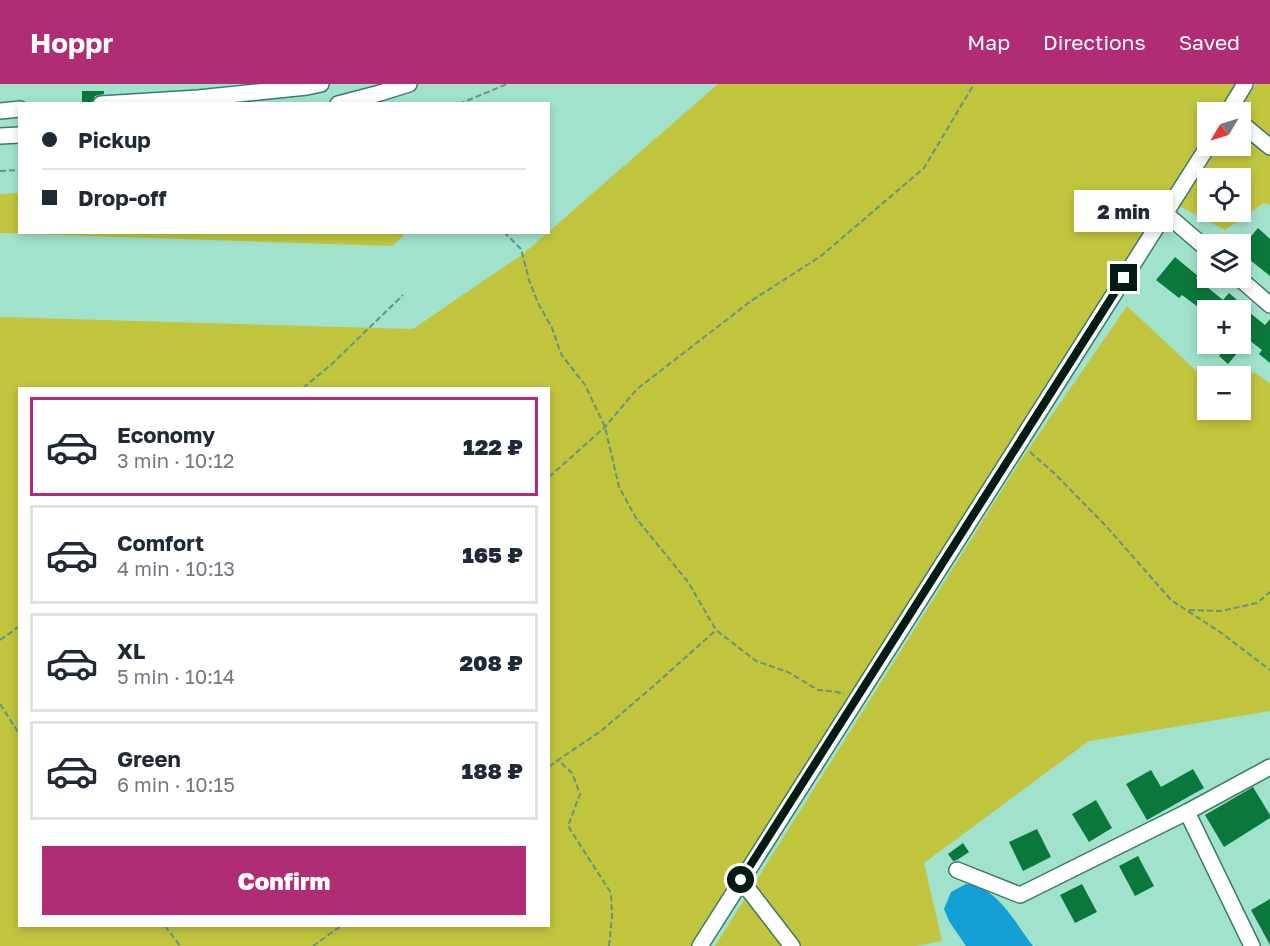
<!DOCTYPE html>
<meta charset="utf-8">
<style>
:root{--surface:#fff;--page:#f6f6f7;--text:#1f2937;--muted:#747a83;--line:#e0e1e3;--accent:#b02c75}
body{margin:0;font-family:"Golos Text",sans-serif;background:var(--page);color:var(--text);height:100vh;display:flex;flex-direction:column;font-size:22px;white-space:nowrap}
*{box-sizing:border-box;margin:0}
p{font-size:20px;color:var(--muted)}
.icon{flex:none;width:33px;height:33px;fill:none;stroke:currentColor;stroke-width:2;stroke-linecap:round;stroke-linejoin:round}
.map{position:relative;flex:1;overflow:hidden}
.details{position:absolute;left:18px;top:303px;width:532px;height:540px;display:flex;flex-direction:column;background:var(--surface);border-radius:0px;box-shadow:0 3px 9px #0003}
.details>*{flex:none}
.banner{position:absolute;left:18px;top:18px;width:532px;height:132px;border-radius:0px;box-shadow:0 3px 9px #0003;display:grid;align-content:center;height:132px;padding:0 24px;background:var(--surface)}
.needle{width:39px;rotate:232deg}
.tools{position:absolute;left:1197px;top:18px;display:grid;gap:12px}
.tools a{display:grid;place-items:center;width:54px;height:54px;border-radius:0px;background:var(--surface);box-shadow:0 3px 9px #0003;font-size:30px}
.end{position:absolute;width:27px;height:27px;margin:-14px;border:8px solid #021c15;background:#fff;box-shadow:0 0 0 3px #fff}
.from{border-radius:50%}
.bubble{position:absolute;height:42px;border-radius:0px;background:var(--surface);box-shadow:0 3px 9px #0003;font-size:20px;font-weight:800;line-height:42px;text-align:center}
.banner b{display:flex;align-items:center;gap:21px;height:57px;font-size:22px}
.banner b+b{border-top:2px solid var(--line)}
.banner i{width:15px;height:15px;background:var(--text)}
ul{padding:10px 0 0;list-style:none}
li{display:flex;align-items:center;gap:18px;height:99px;margin:0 12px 9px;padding:0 12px;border:3px solid var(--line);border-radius:0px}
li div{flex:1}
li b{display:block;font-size:22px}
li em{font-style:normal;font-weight:800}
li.active{border-color:var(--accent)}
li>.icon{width:54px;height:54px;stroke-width:1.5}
.cta{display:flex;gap:12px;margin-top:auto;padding:12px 24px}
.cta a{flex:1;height:69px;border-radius:0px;background:var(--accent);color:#fff;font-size:24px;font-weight:800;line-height:69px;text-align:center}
header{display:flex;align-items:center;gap:36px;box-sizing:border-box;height:84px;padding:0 30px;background:var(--accent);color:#fff}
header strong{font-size:28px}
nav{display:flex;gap:33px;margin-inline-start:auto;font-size:21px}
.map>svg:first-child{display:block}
.green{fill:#c1c53d;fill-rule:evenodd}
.water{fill:#14a0d4}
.building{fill:#0b783b}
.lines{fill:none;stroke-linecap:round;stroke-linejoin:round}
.minor-casing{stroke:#3c7b68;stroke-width:18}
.path{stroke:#629484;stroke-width:2;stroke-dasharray:6 3;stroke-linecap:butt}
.minor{stroke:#fff;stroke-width:15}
.route{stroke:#021c15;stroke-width:8}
</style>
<header>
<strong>Hoppr</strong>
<nav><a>Map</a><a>Directions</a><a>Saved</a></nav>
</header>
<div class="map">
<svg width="1270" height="862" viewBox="0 0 1270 862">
<rect width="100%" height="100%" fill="#a1e2cc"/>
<!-- green -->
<g class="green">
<path d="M718 0H1239L1221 28H1208L1207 50 692 862H0V233L413 245 523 170ZM20 304H549V842H20Z"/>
<path d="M1256 0H1270V121L1264 119 1225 146 1179 122 1216 62H1240V28H1237ZM1208 94H1240V128H1208Z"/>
<polygon points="19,109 20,148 406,149 392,162 0,149 0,110"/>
<polygon points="1127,222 1207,297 1208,326 1240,326 1241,297 1254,288 1270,300 1270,627 1089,657 924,779 942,857 914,862 715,862 1021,376"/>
</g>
<!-- water -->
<path class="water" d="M966 800C998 803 1015 839 1033 862H966L949 837 944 825 951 808Z"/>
<!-- building -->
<g class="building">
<polygon points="82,7 104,7 104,10 95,12 91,20 82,20"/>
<polygon points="1258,144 1270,155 1270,192 1240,168 1240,165"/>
<polygon points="1175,173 1198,192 1196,194 1223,216 1229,209 1251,228 1250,229 1265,241 1270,235 1270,279 1259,270 1262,266 1240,249 1240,226 1202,226 1182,211 1179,214 1156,196"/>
<polygon points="1229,260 1245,260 1228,280 1219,272"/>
<polygon points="1193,685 1204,704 1147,736 1126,700 1151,686 1161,703"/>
<polygon points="1253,703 1270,731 1270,734 1224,763 1205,731"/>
<polygon points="1096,716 1112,744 1089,758 1072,730"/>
<polygon points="1037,745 1051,773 1023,787 1009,758"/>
<polygon points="963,759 969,768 957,776 953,777 948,770"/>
<polygon points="1138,772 1154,802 1135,812 1119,782"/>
<polygon points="1082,800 1097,828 1075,839 1060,811"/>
<polygon points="1270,815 1270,861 1251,826"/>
</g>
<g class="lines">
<!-- minor casing -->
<g class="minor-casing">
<g id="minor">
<polyline points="101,20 198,14 307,3 321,0"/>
<polyline points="338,20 380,9 409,0"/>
<polyline points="0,27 20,25"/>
<polyline points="1228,28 1245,0"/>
<polyline points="1240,38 1270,63"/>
<polyline points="0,52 20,51"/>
<polyline points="1165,129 1208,166"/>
<polyline points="1239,194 1270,221"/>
<polyline points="1187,728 1252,862"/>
<polyline points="957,786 1020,811 1187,728 1270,683"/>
<polyline points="741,796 792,862"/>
<polyline points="700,862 1208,62"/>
</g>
</g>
<!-- path -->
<g class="path">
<polyline points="459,20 507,0"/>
<polyline points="0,87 20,86"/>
<polyline points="504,148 521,165 529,196 538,219 552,244 561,270 585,301 605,343 619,403 636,434 688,498 716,546 756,577 788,588 818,606 837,608 844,610"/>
<polyline points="303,304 334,278 403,211"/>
<polyline points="1030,368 1054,389 1106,442 1171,516 1220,548 1270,586"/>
<polyline points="549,393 605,343 637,305 751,217 821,172 924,84 974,0"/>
<polyline points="1189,526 1221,527 1257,519 1270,508"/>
<polyline points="0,556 20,542"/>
<polyline points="0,620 20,651"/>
<polyline points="549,683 558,676"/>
<polyline points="165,842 180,862"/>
<polyline points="313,862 341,842"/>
<polyline points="609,862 612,833 611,809 568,742 580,710 572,689 558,676 601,647 650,605 716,546"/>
</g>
<!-- minor -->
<use href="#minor" class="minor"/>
</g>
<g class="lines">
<!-- route -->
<polyline class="route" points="741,796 1124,194"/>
</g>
</svg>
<div class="tools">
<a><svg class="needle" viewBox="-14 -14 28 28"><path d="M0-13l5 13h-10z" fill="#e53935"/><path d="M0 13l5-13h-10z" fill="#747a83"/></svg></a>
<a><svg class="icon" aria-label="locate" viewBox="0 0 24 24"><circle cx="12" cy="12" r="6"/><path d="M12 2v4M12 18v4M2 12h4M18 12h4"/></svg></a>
<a><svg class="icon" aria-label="layers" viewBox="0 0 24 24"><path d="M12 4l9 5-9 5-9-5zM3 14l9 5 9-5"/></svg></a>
<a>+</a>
<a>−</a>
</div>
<i class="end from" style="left:741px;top:796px"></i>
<i class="end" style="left:1124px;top:194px"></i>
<div class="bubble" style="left:1074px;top:106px;width:99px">2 min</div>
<div class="banner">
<b><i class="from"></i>Pickup</b>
<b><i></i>Drop-off</b>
</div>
<section class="details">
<ul>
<li class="active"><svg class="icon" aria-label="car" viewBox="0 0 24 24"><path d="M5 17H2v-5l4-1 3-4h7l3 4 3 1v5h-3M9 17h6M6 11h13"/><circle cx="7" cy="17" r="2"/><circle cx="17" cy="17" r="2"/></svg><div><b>Economy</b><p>3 min · 10:12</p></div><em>122 ₽</em></li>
<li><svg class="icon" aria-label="car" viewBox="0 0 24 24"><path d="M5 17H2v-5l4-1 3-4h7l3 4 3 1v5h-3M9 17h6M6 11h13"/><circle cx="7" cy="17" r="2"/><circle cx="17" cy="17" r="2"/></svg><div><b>Comfort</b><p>4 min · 10:13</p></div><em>165 ₽</em></li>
<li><svg class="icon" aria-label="car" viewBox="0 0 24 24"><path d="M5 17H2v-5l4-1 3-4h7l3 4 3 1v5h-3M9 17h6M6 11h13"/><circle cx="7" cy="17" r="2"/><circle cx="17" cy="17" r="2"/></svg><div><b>XL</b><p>5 min · 10:14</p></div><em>208 ₽</em></li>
<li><svg class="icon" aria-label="car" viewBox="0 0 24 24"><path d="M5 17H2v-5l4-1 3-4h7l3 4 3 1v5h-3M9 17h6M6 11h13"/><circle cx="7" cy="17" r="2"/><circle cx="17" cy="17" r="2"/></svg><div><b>Green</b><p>6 min · 10:15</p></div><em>188 ₽</em></li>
</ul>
<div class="cta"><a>Confirm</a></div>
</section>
</div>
